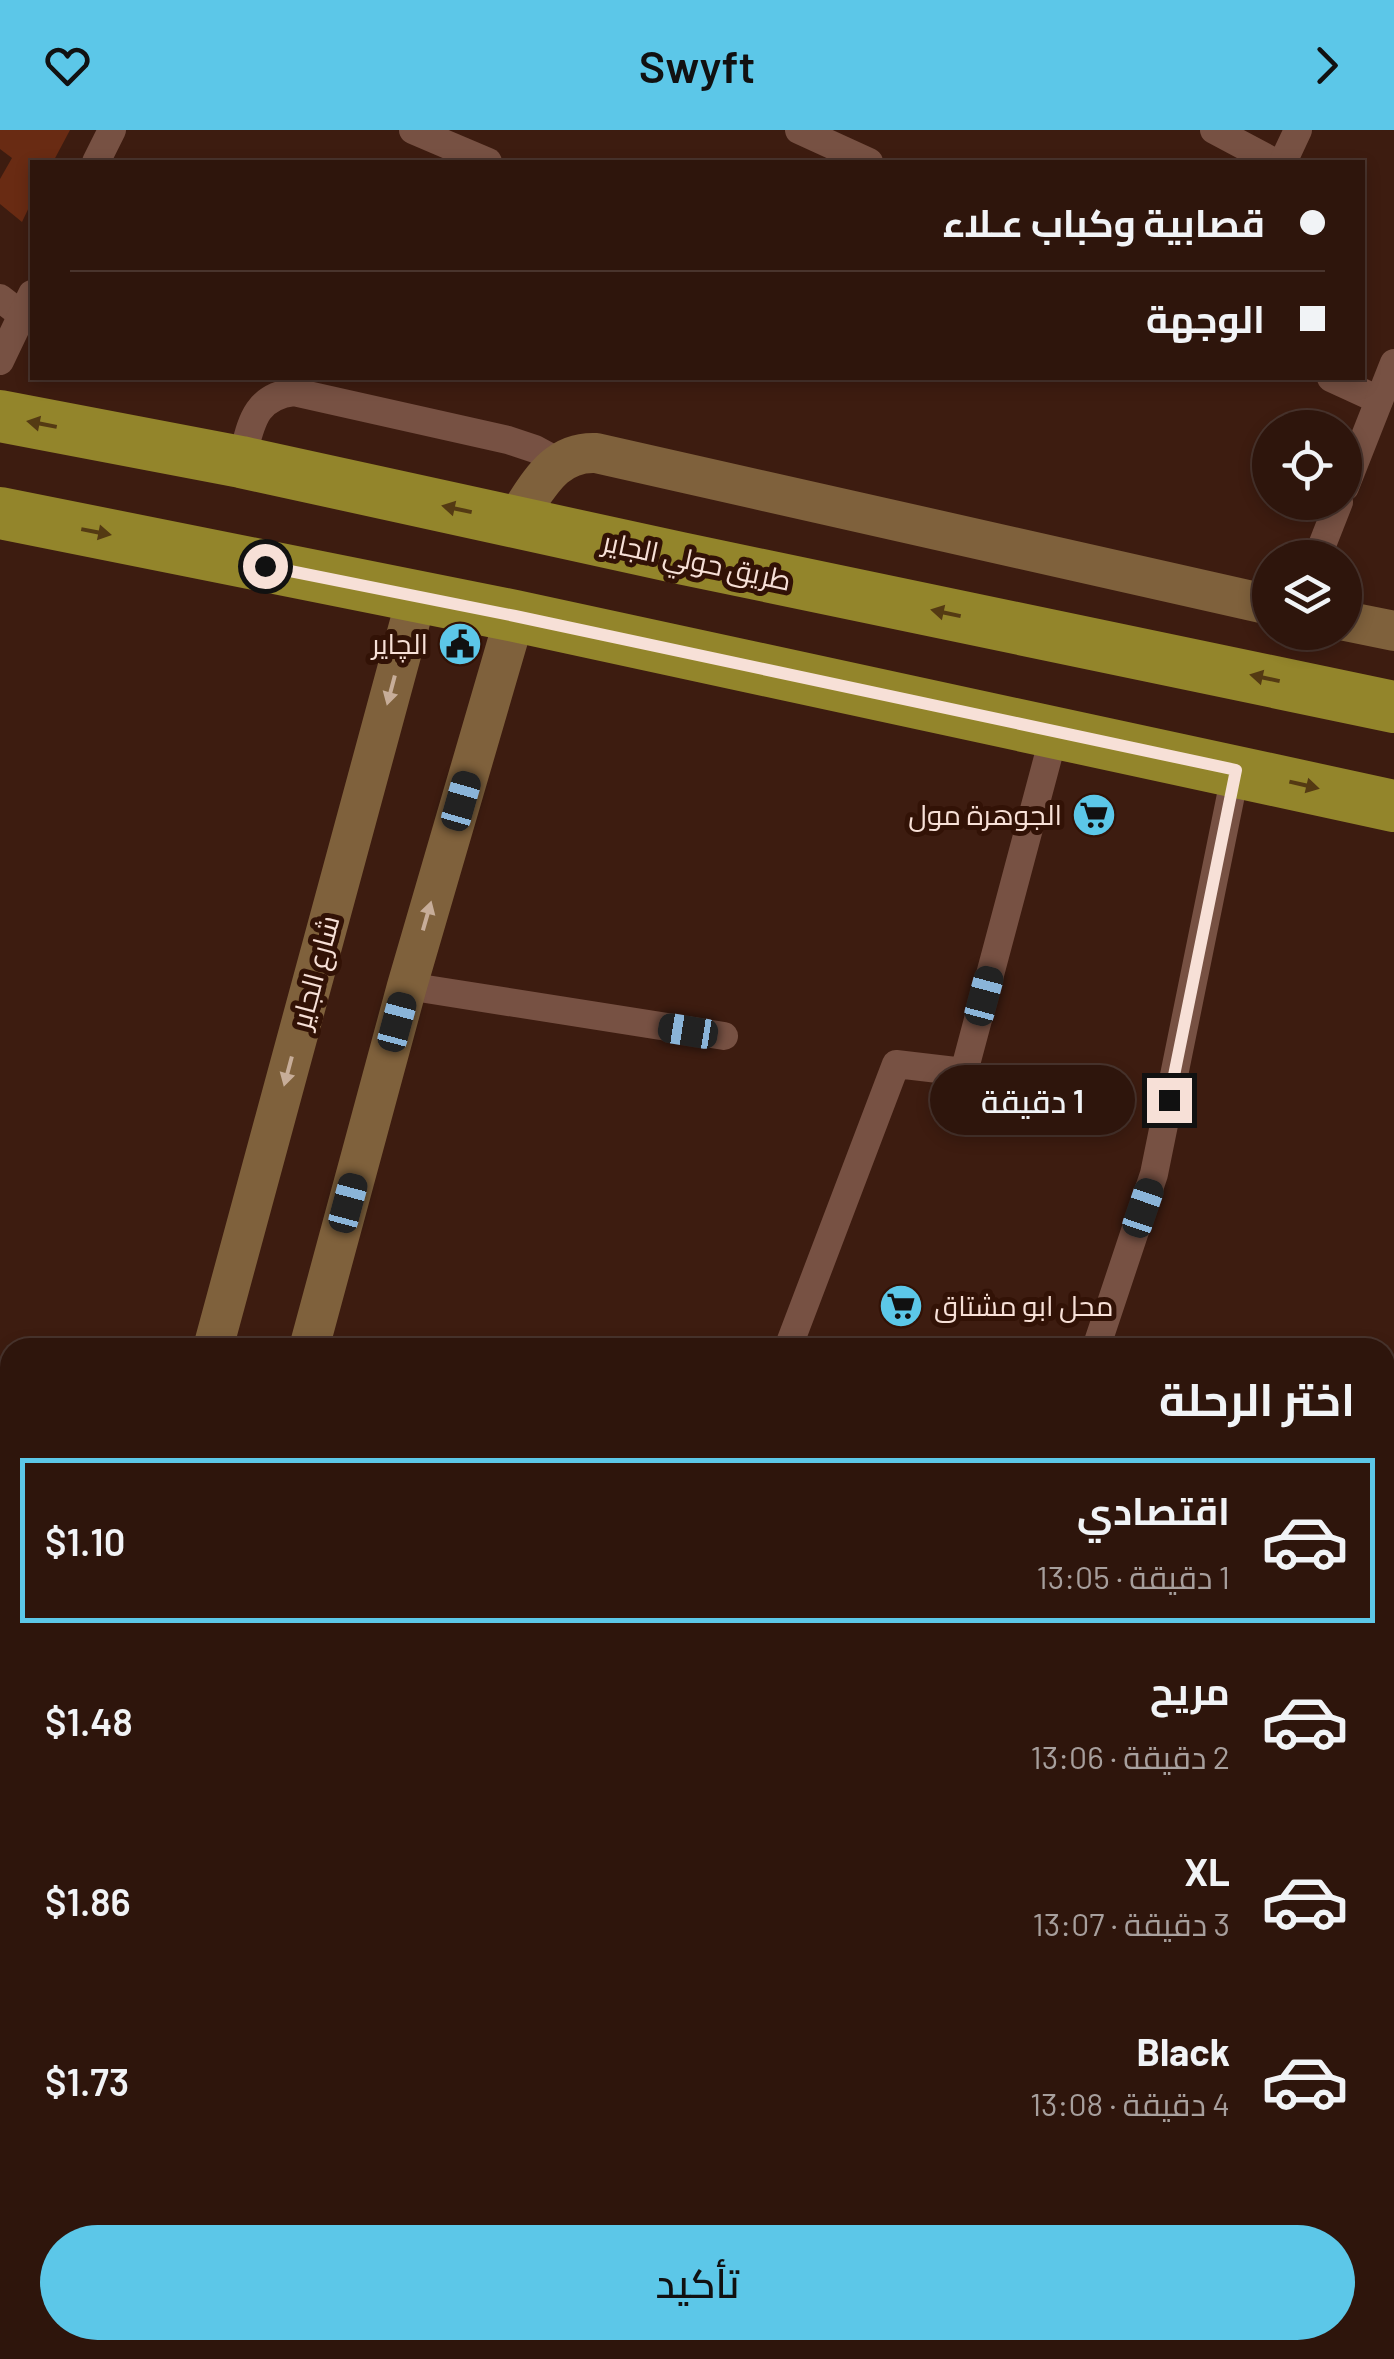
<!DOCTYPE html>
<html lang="ar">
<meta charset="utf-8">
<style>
:root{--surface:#2e150c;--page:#361e15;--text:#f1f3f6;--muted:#a79f9d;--line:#49342d;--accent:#5cc7e8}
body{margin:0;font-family:Barlow,Cairo,sans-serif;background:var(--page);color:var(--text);direction:rtl;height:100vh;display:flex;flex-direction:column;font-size:38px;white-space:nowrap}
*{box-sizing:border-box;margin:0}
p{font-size:32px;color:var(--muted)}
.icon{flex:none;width:55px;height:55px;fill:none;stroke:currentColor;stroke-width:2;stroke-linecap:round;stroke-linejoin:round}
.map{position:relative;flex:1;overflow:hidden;direction:ltr}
.panel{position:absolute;left:0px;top:1208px;width:1395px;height:1022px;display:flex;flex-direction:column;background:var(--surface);border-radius:30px 30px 0 0;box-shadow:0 5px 15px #0003,0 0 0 2px var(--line);direction:rtl}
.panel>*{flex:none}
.top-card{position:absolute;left:30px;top:30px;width:1335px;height:220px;border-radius:0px;box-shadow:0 5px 15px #0003,0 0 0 2px var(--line);direction:rtl;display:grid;align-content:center;height:220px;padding:0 40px;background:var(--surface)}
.buttons{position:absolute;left:1252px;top:280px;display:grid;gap:20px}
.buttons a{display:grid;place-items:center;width:110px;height:110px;border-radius:50%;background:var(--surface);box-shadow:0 5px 15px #0003,0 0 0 2px var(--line);font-size:50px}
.end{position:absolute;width:45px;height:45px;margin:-22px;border:12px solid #f7e0d7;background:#111;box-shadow:0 0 0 5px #111}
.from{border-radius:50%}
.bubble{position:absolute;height:70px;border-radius:35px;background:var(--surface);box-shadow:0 5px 15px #0003,0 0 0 2px var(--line);font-size:32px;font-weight:600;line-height:70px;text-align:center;direction:rtl}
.car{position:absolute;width:30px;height:60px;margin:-30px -15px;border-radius:12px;box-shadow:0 0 8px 2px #0007;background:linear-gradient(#222 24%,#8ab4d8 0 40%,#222 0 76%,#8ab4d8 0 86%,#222 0)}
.top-card b{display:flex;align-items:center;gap:35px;height:95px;font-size:38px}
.top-card b+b{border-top:2px solid var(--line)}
.top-card i{width:25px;height:25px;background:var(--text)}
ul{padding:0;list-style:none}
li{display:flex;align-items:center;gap:30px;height:165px;margin:0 20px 15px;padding:0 20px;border:5px solid transparent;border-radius:0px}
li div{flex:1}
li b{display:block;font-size:38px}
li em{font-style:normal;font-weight:600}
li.on{border-color:var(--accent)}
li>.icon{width:90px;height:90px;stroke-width:1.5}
h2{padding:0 40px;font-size:45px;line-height:120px}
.button{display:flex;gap:20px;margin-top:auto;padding:20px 40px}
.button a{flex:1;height:115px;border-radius:60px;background:var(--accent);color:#111;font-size:40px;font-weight:600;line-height:115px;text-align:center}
header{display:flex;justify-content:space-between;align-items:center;height:130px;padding:0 40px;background:var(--accent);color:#111;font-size:45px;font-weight:600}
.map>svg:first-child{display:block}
.green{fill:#692b13}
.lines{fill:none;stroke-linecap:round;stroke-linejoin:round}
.street{stroke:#775143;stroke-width:28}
.secondary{stroke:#7f613c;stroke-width:40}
.highway{stroke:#93852b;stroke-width:52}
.oneway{fill:#543a13}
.oneway2{fill:#c7ad99}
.route{stroke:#f7e0d7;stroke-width:12}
.labels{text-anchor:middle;stroke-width:10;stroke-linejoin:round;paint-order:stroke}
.street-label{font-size:28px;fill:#f7e0d7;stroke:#321206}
.poi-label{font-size:28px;fill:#f7e0d7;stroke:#321206;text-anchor:end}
</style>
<header><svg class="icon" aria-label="forward" viewBox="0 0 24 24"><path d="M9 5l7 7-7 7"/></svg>Swyft<svg class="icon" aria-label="heart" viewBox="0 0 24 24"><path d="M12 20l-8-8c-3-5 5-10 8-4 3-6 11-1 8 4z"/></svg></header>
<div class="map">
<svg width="1394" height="2229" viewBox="0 0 1394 2229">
<rect width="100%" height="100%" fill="#3d1c10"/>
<!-- green -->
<polygon class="green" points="0,0 70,0 53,32 32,32 32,71 22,92 0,74 0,49 12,28 0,19"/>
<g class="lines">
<!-- street -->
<g class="street">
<polyline points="413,0 488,32"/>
<polyline points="799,0 869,32"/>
<polyline points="1214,0 1274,32"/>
<polyline points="96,32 112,0"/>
<polyline points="1283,32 1298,0"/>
<polyline points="0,168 22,185"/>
<polyline points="0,231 32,164"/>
<polyline points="1331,248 1379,270"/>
<path d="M241 332C251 297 252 267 294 262L508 310 535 319 559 332"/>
<polyline points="1345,357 1394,233"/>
<polyline points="1317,428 1339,372"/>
<polyline points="407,856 724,906"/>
<polyline points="788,1218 896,934 964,942 1055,601"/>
<polyline points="1096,1218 1154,1044 1236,640"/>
<polyline points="1385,1385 1394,1363"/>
<polyline points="0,1492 10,1496"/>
<polyline points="1385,1578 1394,1582"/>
<polyline points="1385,1794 1394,1797"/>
<polyline points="1385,2194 1394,2197"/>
<polyline points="520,2220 534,2229"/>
<polyline points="599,2229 605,2220"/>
<polyline points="801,2229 807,2220"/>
<polyline points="1301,2229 1309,2220"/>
</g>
<!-- secondary -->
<g class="secondary">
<path d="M514 391C537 360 552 321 596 323L1270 475"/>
<polyline points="1345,491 1394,501"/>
<polyline points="213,1218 417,466"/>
<polyline points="309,1218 407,856 515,486"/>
<polyline points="0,2013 10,1975"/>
<polyline points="26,2229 29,2220"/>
</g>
<!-- highway -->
<g class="highway">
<polyline points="0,286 241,332 680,428 1394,577"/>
<polyline points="0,383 515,486 1394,676"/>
</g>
</g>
<!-- one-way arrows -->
<defs><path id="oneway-solid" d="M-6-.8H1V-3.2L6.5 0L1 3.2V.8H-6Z" transform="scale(2.5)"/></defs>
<g class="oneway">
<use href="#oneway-solid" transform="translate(42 294) rotate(-169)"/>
<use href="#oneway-solid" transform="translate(457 379) rotate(-168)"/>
<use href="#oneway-solid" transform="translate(96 402) rotate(11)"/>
<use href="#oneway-solid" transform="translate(946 483) rotate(-168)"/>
<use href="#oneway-solid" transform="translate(1265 548) rotate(-168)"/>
<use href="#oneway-solid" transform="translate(1304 655) rotate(13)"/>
</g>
<g class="oneway2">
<use href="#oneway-solid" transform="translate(391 560) rotate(105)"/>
<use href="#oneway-solid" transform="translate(427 786) rotate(-74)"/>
<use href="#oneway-solid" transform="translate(288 941) rotate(105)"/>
</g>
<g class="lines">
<!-- route -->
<polyline class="route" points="265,436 515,486 1236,640 1169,970"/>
</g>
<!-- icons -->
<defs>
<g id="civic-disc" transform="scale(2.25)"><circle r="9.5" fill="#5cc7e8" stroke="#321206"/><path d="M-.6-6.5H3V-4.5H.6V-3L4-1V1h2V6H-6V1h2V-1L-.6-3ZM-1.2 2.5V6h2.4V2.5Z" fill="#111"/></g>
<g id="supermarket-disc" transform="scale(2.25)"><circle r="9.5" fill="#5cc7e8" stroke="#321206"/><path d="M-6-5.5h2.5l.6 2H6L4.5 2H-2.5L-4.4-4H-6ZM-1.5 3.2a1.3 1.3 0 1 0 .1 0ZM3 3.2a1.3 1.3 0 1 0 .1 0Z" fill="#111"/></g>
</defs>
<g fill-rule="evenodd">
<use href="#civic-disc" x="460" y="514"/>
<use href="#supermarket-disc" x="1094" y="685"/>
<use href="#supermarket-disc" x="901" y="1176"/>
</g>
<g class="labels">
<!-- street labels -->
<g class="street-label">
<text transform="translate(697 431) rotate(12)" y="10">طريق حولي الجاير</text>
<text transform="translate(315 842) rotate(-75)" y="10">شارع الجاير</text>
</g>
<!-- poi labels -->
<g class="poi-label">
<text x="428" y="524">الچاير</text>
<text x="1062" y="695">الجوهرة مول</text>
<text x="934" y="1186" text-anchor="start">محل ابو مشتاق</text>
</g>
</g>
</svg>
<div class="buttons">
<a><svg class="icon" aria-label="locate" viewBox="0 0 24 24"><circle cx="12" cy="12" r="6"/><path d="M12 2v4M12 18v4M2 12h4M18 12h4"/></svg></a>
<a><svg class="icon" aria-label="layers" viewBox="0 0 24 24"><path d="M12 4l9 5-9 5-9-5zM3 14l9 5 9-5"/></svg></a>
</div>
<i class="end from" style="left:265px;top:436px"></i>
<i class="end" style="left:1169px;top:970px"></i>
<div class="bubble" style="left:930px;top:935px;width:205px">1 دقيقة</div>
<i class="car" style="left:461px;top:671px;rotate:16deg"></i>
<i class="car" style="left:984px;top:866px;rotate:15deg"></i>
<i class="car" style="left:397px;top:892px;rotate:15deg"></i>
<i class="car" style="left:688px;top:901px;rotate:279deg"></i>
<i class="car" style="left:348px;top:1073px;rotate:15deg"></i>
<i class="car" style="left:1143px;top:1078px;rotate:19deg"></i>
<div class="top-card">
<b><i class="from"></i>قصابية وكباب عـلاء</b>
<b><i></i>الوجهة</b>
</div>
<section class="panel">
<h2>اختر الرحلة</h2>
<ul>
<li class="on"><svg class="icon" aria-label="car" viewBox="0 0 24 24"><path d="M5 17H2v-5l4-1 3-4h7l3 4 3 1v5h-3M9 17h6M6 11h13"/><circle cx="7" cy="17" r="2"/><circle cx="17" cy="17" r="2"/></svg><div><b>اقتصادي</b><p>1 دقيقة · 13:05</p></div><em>$1.10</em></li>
<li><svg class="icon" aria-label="car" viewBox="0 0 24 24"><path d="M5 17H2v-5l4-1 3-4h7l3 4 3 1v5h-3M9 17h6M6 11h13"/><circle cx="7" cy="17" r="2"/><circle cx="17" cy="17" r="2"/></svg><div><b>مريح</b><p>2 دقيقة · 13:06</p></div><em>$1.48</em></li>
<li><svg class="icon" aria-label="car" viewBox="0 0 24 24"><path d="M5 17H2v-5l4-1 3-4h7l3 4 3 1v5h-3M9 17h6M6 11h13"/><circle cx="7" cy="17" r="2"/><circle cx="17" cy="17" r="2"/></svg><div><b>XL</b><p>3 دقيقة · 13:07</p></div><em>$1.86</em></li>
<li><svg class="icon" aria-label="car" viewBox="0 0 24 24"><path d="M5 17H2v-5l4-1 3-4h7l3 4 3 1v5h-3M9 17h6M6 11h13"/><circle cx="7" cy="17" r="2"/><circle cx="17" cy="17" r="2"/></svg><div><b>Black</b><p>4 دقيقة · 13:08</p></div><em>$1.73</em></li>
</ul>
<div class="button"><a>تأكيد</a></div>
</section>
</div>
